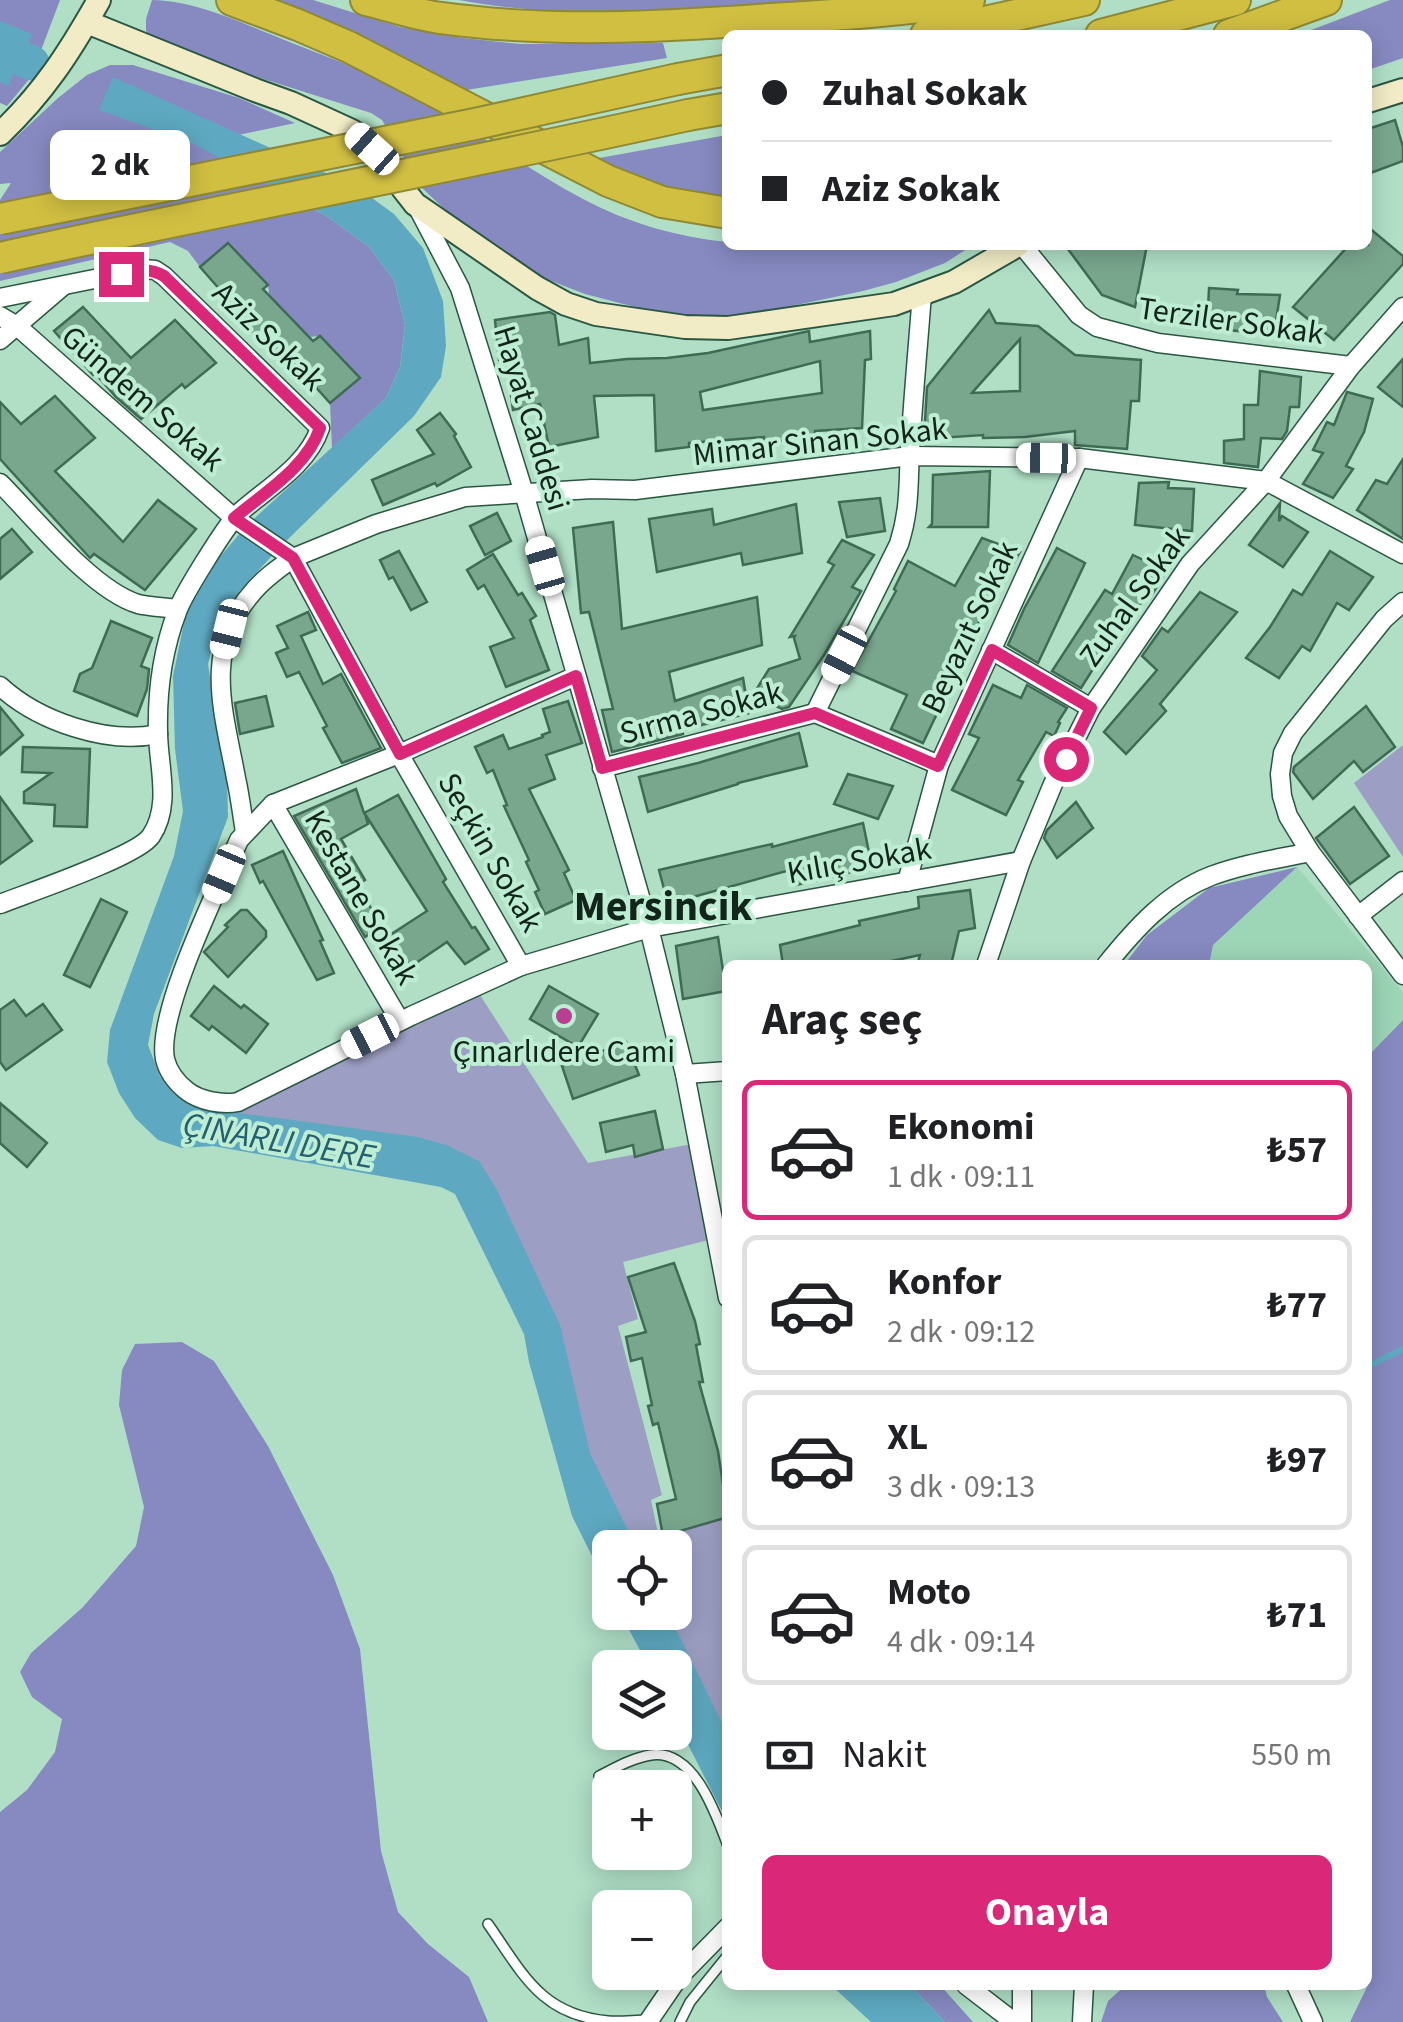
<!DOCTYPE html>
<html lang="tr">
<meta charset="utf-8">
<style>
:root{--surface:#fff;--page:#f2f2f2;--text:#202124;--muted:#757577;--line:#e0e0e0;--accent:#db2777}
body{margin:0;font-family:"Source Sans 3",sans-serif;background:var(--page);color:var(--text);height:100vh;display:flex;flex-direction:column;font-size:38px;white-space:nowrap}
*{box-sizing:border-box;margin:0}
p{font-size:32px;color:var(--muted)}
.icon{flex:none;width:55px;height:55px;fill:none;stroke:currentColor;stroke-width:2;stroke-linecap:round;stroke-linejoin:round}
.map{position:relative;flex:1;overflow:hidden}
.details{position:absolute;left:722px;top:960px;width:650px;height:1030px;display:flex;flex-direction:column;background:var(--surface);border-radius:15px;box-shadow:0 5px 25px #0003}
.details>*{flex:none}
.hud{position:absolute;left:722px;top:30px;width:650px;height:220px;border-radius:15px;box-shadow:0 5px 25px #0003;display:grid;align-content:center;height:220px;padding:0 40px;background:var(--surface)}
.fabs{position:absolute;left:592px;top:1530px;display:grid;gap:20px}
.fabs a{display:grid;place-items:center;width:100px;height:100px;border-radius:15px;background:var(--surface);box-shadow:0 5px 25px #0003;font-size:50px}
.end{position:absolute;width:45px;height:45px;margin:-22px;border:12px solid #db2777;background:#fff;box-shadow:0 0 0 5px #fff}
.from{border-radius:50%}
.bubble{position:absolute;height:70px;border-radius:15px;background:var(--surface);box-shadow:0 5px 25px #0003;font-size:32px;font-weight:700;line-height:70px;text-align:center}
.car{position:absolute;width:30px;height:60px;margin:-30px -15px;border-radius:12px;box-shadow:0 0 8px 2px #0007;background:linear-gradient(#fff 24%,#345 0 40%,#fff 0 76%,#345 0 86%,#fff 0)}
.hud b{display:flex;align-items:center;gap:35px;height:95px;font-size:38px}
.hud b+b{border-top:2px solid var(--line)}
.hud i{width:25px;height:25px;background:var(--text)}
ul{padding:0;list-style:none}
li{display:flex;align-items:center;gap:30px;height:140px;margin:0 20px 15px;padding:0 20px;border:5px solid var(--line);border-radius:15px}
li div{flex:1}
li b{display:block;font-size:38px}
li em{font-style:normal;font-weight:700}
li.on{border-color:var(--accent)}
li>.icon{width:90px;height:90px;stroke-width:1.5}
h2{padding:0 40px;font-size:45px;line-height:120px}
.pay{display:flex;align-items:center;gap:25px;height:110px;padding:0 40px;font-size:38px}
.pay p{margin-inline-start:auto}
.action{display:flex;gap:20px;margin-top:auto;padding:20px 40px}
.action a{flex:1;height:115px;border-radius:15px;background:var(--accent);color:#fff;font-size:40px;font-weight:700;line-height:115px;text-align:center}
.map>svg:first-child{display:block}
.built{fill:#9dd5b7}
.green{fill:#9c9fc3}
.forest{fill:#868ac1}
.water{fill:#5ea9c1}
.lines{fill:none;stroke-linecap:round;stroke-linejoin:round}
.stream{stroke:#5ea9c1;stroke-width:6}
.river{stroke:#5ea9c1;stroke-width:35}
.building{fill:#79a78e;stroke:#3f6b55;stroke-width:2.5;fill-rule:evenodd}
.lane-casing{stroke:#2b5742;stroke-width:12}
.street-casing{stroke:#2b5742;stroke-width:21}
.secondary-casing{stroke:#2b5742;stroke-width:26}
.highway-casing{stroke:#8e8934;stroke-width:34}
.lane{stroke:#fff;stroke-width:9}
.street{stroke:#fff;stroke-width:18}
.secondary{stroke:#f1ecc6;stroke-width:22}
.highway{stroke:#d1bf42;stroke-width:30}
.highway-bridge-casing{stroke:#8e8934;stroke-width:34;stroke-linecap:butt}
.highway-bridge{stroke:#d1bf42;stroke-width:30}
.route{stroke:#db2777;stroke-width:12}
.poi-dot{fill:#b73f94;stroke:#bdedd2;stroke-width:4}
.labels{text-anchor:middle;stroke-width:8;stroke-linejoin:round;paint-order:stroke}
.street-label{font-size:32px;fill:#12251b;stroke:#bdedd2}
.poi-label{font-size:32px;fill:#12251b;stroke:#bdedd2}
.water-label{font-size:35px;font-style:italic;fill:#246072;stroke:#bdedd2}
.district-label{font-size:42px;font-weight:bold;fill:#12251b;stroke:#bdedd2}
</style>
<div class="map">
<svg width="1403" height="2022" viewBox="0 0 1403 2022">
<rect width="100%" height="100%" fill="#b0dfc6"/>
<!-- built -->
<polygon class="built" points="1297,867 1403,992 1403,1020 1368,1056 1368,965 1209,965 1213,945"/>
<!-- green -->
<g class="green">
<polygon points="1403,745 1403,857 1354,783"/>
<polygon points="480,995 588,1163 698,1143 716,1238 623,1262 638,1319 618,1326 662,1495 651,1500 659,1538 727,1518 727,1769 649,1613 675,1612 675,1548 616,1547 471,1191 191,1132"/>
</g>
<!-- forest -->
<g class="forest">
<polygon points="0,0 60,0 31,77 7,106 0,103"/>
<path d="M152 0C191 0 238 21 275 36 323 56 376 73 421 100 476 131 527 169 583 199 628 223 677 237 727 242L728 245H973L945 263 896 282 863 291 734 318H677L585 294 546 279 456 220 422 188 382 120 371 113 178 52 154 41 146 31V19Z"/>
<polygon points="265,0 313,0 400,27 463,38 520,44 663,43 667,58 460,91"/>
<path d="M459 0H850C721 8 588 24 459 0Z"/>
<polygon points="1390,0 1403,0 1403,58 1368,70 1368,35 1298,35"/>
<polygon points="110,65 133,65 239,98 295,123 196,144 328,217 369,247 394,280 405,325 400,367 386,398 332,448 330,403 359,378 320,336 309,337 269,294 268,285 229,243 200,267 188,251 170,242 0,281 0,200 11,183 0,184 0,152 58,98 87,75"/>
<polygon points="727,135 727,206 690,202 588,160"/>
<polygon points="1297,867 1213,945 1209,965 1124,965 1147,935 1209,888"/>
<polygon points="1403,1020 1403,2022 1350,2022 1368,1985 1368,1056"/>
<polygon points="182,1342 214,1361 268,1446 333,1575 360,1649 381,1851 398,1912 428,1944 469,1977 488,2022 0,2022 0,1812 27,1790 55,1752 62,1719 32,1697 20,1672 31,1653 83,1607 136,1546 144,1507 119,1405 122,1370 135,1344"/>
<polygon points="910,1985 940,1985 973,2022 945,2022"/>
<polygon points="1126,1985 1264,1985 1267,1997 1283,2022 1101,2022 1108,2001"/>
</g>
<!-- water -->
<g class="water">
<polygon points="0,21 32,34 8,86 0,82"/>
<polygon points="113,77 357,187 394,214 423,248 443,301 446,346 441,377 414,416 279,548 240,591 216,632 208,664 227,781 228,817 154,1014 148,1045 160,1076 175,1094 191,1104 218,1110 418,1137 449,1146 479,1161 496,1188 560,1325 590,1453 636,1547 610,1548 610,1592 572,1516 529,1362 524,1334 455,1194 441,1187 213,1146 182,1148 158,1140 135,1118 119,1093 107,1062 110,1030 174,856 183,811 175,749 173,676 186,613 219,558 246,526 386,398 400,367 405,325 394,280 369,247 328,217 194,144 99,110"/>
<polygon points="620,1613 668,1613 727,1733 727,1821 675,1719 675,1668 649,1667"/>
<polygon points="831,1985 910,1985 945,2022 871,2022"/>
</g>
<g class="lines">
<!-- stream -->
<polyline class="stream" points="1368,1366 1403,1349"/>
<!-- river -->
<polyline class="river" points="0,49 32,63"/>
</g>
<!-- building -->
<g class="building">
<polygon points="1395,120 1403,147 1403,161 1368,174 1368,129"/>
<polygon points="1368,227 1403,256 1403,264 1334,340 1293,307 1349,245 1368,245"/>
<polygon points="228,243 268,285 263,289 313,341 320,336 360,378 330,403 287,355 279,362 240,318 243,316 200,267"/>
<polygon points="1065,245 1147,245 1135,307 1102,295"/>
<polygon points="1209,288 1238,290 1237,294 1280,295 1274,334 1248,335 1248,332 1207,328"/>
<polygon points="83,307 131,358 175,320 216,363 185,388 182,384 141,419 116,397 95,373 93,375 54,331"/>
<path d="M989 310 996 323 1038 326 1075 355 1141 360 1139 401H1131L1127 449 1075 445V431L1025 437 983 438V435L924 439 927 387ZM1020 339V391L972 393Z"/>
<path d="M550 312 555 315 559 345 588 338 590 363 627 359 667 358 708 353 809 331 810 342 870 331 871 359 865 360 862 428 815 431V435L764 443V437L689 443V447L656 451 654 395 594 396 598 437 549 447 540 404 513 410 506 359 499 360 495 320ZM820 361 822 393 703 410 700 392Z"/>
<polygon points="1403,359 1403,407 1378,387"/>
<polygon points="1260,371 1301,377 1299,407 1290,407 1287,431 1282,439 1261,438 1258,467 1224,463 1224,441 1244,439 1244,405 1258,405"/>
<polygon points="1347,392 1373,399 1364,432 1346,466 1353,469 1333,498 1303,484 1323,453 1313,450 1327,422 1334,425"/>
<polygon points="55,396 95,438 55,471 123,542 158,500 196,529 145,590 94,554 90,558 0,459 0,402 21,424"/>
<polygon points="440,413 456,434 454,436 471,467 437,486 435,483 383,505 372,480 434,454 417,430"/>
<polygon points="1403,459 1403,539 1357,510 1376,480 1387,484"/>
<polygon points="990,471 988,527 929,527 932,524 933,475"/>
<polygon points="1169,482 1168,488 1194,489 1192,531 1135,525 1139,483"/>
<polygon points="880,498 885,531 847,537 839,502"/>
<polygon points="1280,503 1279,521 1282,516 1308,532 1283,567 1249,545"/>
<polygon points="796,504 802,553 743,565 741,553 657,572 649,519 712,509 714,525"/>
<polygon points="497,513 511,541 485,555 470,526"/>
<polygon points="613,522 622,629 757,597 762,645 669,672 675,701 743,678 749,713 682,730 683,734 612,752 602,710 613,709 589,612 581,613 573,528"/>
<polygon points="12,529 32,552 0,579 0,539"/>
<polygon points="982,538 1020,552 965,646 968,648 923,743 891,729 907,695 852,671 896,591 894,589 908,561 955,586"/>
<polygon points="842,540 874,555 852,587 861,591 824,655 789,707 782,709 753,695 769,669 800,659 794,638 795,636 790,637 834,565 828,562"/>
<polygon points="1057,548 1085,563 1038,663 1008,645 1024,609"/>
<polygon points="399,551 427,602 411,610 393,577 389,579 380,560"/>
<polygon points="1330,551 1373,577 1349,610 1337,603 1310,651 1302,646 1279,678 1246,658 1270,627 1293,590 1302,595"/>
<polygon points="493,554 518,595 522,593 536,616 530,620 549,670 506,687 490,647 514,638 484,585 478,589 467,570"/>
<polygon points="1133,555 1166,571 1150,598 1146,596 1120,632 1117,631 1081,688 1052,671 1105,590 1112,594"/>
<polygon points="1200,592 1237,612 1160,704 1166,711 1126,754 1104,732 1157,670 1142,656 1162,628 1168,632"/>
<polygon points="308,612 316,630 301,636 323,684 341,674 381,748 342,763 323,728 327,726 299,672 287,677 276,653 288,648 277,626"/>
<polygon points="111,621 152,638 141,666 149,669 147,689 137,716 74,691 80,674 92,668"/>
<polygon points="993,685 1021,698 1027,685 1067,708 1058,722 1060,723 1054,736 1046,732 1018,780 1023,782 1006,815 952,790 979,738 969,734"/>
<polygon points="266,696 273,726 240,734 235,703"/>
<polygon points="568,701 582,743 546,755 555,779 529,789 569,870 564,873 576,900 545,914 535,892 539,890 526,862 529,860 504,806 507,805 493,770 487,773 475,747 503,735 509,749 543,737 542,735 550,732 543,709"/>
<polygon points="1366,706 1395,747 1363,772 1354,761 1313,799 1293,772 1294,767"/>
<polygon points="0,707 23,735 0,755"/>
<polygon points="799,733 807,766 738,783 738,784 648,812 639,777 698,763"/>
<polygon points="23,747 90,749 87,827 54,826 55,805 24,803 24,792 51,773 22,772"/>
<polygon points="848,774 893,786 878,819 834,804"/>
<polygon points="356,789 364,813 398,795 446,879 443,882 472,928 475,927 489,949 465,964 447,942 410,967 390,935 427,911 365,814 368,824 341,839 365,880 358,885 381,926 365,937 294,816"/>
<polygon points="0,797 32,841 0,864"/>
<polygon points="1076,802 1093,828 1057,858 1044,838 1047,830"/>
<polygon points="1354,807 1389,856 1350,884 1316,838"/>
<polygon points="863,823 872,867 796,885 790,870 668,904 659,870 772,844 772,847"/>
<polygon points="283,851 323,940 320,941 334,973 317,980 263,881 260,883 252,865"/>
<polygon points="970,890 975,928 959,931 951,965 917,965 920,955 873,965 783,965 780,945 860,925 859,921 919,908 918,897"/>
<polygon points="101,899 127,912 90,987 64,975"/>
<polygon points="241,910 247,910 266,931 266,937 228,977 204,952 228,927 225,925"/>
<polygon points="718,937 726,991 683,999 676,946"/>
<polygon points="214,986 241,1008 244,1005 268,1024 246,1053 212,1026 209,1030 191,1016"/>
<polygon points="549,986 598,1014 578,1047 530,1019"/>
<polygon points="14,1000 26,1016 43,1004 62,1030 6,1070 0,1062 0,1010"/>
<polygon points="626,1042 639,1075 573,1099 562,1066"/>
<polygon points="0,1103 47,1143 27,1167 0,1143"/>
<polygon points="655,1111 663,1149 635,1157 633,1145 606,1152 600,1123"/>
<polygon points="674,1263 695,1321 700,1344 696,1345 703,1382 699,1382 718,1451 728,1517 663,1536 657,1504 676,1499 658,1423 653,1425 648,1406 652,1405 642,1358 631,1361 626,1337 646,1332 628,1277"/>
</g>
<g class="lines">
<!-- lane casing -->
<g class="lane-casing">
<g id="lane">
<path d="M599 1776C615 1768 632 1758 651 1755 694 1749 716 1814 728 1846"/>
<path d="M488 1924C523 1974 541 2015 608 2021 621 2022 635 2020 648 2020"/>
<polyline points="680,2022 690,2002 728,1955"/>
</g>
</g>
<!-- street casing -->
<g class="street-casing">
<g id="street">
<polyline points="418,208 460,288 524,493 649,928 685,1074 728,1298"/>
<polyline points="1022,245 1079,315 1097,327 1158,343 1351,366"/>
<path d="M0 298 144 269 155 270 164 276 320 428C307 467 265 489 237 515 226 526 182 596 177 612 163 649 157 692 158 732 158 765 172 805 151 836 138 856 28 893 0 904"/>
<polyline points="0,316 17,326 234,518 293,558 376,524 465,497 592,489 635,490 910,456 1079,458 1266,481 1403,554"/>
<polyline points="0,340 63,286"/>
<path d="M0 483C34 517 92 590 138 604 150 607 165 607 177 609"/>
<polyline points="1403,602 1384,619 1293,733 1283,753 1280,774 1282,796 1288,816 1310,852 1403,975"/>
<polyline points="991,650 1091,708"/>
<path d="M576 676 399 754 273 804 239 840C219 887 156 1013 165 1059 168 1072 177 1083 187 1091 200 1101 222 1105 238 1102L411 1016 521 966 649 928 1021 861"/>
<path d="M0 686C38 721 107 745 158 734"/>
<path d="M815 713 899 544C910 509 908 487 910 451 913 399 918 346 922 294"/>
<polyline points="602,768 815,713 939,765"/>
<polyline points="273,804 400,1021"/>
<path d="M245 832C242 814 240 796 236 778 224 713 202 650 252 593 263 579 279 568 293 558L399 754 521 966"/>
<polyline points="907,882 939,765 1079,458"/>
<polyline points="1358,916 1403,881"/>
<polyline points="986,965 1021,861 1053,784 1091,708 1190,564 1266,481 1351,366 1403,307"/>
<path d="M1106 965C1135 929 1167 893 1211 876 1243 864 1277 859 1310 852"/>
<polyline points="685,1074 728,1071"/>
<polyline points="966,1985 1014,2022"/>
<polyline points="1022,1985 1022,2022"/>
<polyline points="1296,1985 1313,2022"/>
<polyline points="648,2022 678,1978 728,1927"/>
<polyline points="1082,2022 1084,1985"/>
</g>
</g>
<!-- secondary casing -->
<g class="secondary-casing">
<g id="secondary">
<polyline points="87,22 255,90 291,103 352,131 372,149 415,204 537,288 566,304 596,314 685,327 728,328 894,304 954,282 1018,245"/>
<polyline points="1368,101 1403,90"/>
<path d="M0 134C44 92 69 53 99 0"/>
</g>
</g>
<!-- highway casing -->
<g class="highway-casing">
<g id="highway">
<polyline points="232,0 298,25 349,47 608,181 662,202 728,213"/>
<path d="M366 0C391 6 416 15 441 18 550 33 661 27 771 19 837 15 903 11 969 0"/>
<polyline points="926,35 1084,0"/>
<polyline points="1101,35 1235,0"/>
<polyline points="1229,35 1326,0"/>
<polyline points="678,79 728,70"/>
<polyline points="688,115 728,108"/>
</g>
</g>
<!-- lane -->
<use href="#lane" class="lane"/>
<!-- street -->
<use href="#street" class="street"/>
<!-- secondary -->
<use href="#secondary" class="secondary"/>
<!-- highway -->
<use href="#highway" class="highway"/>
<!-- highway-bridge casing -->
<g class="highway-bridge-casing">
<g id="highway-bridge">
<polyline points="0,219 475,124 678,79"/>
<path d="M0 258C229 208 459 166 688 115"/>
</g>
</g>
<!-- highway-bridge -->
<use href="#highway-bridge" class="highway-bridge"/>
</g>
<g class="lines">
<!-- route -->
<path class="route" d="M121 274C137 271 149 267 164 276L320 428C307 467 264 493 234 518L293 558 400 754 576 676 602 768 815 713 938 766 992 650 1091 708 1066 759"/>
</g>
<!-- markers -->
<circle class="poi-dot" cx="564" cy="1016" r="10"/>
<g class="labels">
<!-- street labels -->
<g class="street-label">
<text transform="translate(1231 320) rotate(8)" y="11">Terziler Sokak</text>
<text transform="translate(269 336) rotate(44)" y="11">Aziz Sokak</text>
<text transform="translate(143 398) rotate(41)" y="11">Gündem Sokak</text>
<text transform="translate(532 418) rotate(73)" y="11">Hayat Caddesi</text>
<text transform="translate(820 441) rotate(-6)" y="11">Mimar Sinan Sokak</text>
<text transform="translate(1134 596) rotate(-54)" y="11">Zuhal Sokak</text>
<text transform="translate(969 627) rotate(-65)" y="11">Beyazıt Sokak</text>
<text transform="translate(701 712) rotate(-15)" y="11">Sırma Sokak</text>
<text transform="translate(491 852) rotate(60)" y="11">Seçkin Sokak</text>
<text transform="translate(859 860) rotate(-10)" y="11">Kılıç Sokak</text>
<text transform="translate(362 897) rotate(60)" y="11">Kestane Sokak</text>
</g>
<!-- poi labels -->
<g class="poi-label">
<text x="564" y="1062">Çınarlıdere Cami</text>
</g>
<!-- water labels -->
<g class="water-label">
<text transform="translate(279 1140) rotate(10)" y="12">ÇINARLI DERE</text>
</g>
<!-- district labels -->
<g class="district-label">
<text x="663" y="920">Mersincik</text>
</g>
</g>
</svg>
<div class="fabs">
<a><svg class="icon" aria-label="locate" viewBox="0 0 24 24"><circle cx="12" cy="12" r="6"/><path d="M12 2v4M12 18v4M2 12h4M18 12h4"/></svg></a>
<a><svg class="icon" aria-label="layers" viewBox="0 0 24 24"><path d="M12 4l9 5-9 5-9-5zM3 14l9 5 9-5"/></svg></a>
<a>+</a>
<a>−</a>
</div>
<i class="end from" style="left:1066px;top:759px"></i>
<i class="end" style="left:121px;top:274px"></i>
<div class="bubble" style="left:50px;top:130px;width:140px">2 dk</div>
<i class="car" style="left:372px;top:149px;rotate:312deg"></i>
<i class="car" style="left:1046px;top:458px;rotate:271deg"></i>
<i class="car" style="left:545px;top:566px;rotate:344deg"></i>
<i class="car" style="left:229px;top:629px;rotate:194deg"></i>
<i class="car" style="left:844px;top:655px;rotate:207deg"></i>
<i class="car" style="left:224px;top:874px;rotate:203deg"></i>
<i class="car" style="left:370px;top:1036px;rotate:243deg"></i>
<div class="hud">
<b><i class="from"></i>Zuhal Sokak</b>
<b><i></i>Aziz Sokak</b>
</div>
<section class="details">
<h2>Araç seç</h2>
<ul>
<li class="on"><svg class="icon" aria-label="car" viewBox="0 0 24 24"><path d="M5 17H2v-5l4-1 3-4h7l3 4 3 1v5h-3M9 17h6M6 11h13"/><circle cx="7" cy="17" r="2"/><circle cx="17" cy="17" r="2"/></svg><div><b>Ekonomi</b><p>1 dk · 09:11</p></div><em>₺57</em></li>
<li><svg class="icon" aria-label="car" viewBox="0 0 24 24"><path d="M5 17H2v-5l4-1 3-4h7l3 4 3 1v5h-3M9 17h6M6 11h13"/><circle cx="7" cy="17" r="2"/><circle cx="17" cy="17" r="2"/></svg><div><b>Konfor</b><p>2 dk · 09:12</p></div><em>₺77</em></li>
<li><svg class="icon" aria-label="car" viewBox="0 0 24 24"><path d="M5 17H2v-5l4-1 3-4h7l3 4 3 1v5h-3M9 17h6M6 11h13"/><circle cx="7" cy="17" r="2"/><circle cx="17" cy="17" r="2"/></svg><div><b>XL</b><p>3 dk · 09:13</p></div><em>₺97</em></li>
<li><svg class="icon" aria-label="car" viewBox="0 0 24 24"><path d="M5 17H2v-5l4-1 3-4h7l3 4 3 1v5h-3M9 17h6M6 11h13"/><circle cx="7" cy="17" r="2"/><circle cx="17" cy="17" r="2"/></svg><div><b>Moto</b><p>4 dk · 09:14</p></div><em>₺71</em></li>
</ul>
<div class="pay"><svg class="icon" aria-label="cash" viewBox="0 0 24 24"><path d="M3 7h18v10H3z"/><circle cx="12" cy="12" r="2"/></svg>Nakit<p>550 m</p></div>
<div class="action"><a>Onayla</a></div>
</section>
</div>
